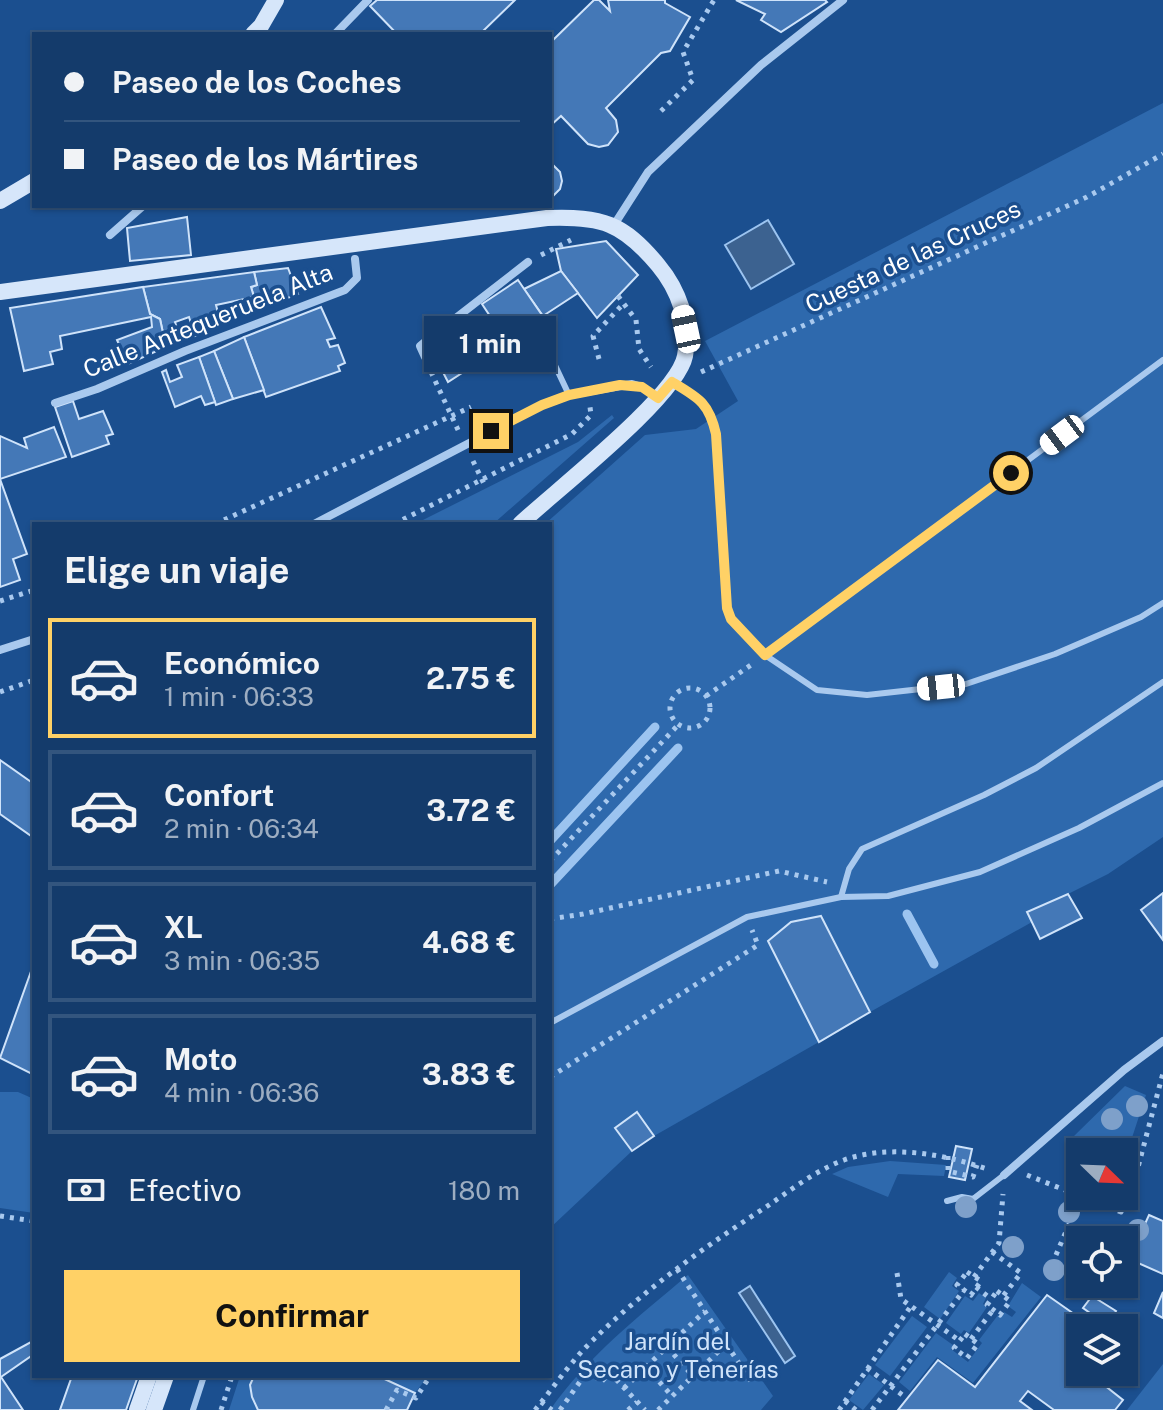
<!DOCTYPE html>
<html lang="es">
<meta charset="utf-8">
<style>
:root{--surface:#143b6b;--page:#1d4271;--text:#f1f3f6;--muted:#9dadc1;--line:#33557e;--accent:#ffd166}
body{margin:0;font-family:"Public Sans",sans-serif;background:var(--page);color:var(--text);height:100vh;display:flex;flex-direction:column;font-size:30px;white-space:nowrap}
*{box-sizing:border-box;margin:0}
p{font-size:26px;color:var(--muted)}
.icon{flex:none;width:44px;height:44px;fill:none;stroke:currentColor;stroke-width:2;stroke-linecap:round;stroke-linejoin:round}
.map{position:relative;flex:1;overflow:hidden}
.details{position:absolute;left:32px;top:522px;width:520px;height:856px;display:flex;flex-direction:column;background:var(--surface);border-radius:0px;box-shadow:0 2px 6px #0004,0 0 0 2px var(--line)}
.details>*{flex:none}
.top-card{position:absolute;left:32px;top:32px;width:520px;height:176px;border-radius:0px;box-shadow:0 2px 6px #0004,0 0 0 2px var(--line);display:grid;align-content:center;height:176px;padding:0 32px;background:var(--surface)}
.needle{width:52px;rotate:113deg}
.buttons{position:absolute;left:1066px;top:1138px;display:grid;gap:16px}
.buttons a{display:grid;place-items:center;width:72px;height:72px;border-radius:0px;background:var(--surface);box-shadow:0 2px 6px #0004,0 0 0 2px var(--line);font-size:40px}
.end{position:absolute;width:36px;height:36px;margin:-18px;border:10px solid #ffd166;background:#111;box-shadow:0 0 0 4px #111}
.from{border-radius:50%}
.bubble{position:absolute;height:56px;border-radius:0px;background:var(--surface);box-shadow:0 2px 6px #0004,0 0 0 2px var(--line);font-size:26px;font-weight:700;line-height:56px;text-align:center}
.car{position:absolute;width:24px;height:48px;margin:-24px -12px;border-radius:10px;box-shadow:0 0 6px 2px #0007;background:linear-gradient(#fff 24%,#345 0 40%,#fff 0 76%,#345 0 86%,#fff 0)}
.top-card b{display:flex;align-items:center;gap:28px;height:76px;font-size:30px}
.top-card b+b{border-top:2px solid var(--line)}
.top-card i{width:20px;height:20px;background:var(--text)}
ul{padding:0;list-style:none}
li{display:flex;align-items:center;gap:24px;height:120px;margin:0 16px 12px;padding:0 16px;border:4px solid var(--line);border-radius:0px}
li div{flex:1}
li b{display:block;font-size:30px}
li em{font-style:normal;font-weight:700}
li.current{border-color:var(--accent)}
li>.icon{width:72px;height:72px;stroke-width:1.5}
h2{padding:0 32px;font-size:36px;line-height:96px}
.pay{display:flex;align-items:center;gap:20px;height:88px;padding:0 32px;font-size:30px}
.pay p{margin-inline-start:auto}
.button{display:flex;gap:16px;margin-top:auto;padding:16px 32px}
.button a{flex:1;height:92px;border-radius:0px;background:var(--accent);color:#111;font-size:32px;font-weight:700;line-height:92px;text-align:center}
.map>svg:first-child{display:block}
.green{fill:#2e69ad}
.water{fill:#3c6290;stroke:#9cc4f0;stroke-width:2}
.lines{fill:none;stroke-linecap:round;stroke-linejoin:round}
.stream{stroke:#9cc4f0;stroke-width:9}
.building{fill:#4478b7;stroke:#cfe3fa;stroke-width:2}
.path{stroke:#a9c9ee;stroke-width:5;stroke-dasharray:4 6;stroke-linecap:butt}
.lane{stroke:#a9c9ee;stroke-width:6}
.street{stroke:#a9c9ee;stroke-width:8}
.secondary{stroke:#d6e6fa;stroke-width:16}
.tree{fill:#7ea0ca}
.route{stroke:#ffd166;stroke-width:10}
.labels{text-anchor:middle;stroke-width:7;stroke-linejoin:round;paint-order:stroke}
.street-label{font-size:24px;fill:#fff;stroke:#1b4f8f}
.park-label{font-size:24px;fill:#cfe3fa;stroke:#1b4f8f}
</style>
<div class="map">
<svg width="1163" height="1410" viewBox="0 0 1163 1410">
<rect width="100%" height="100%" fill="#1b4f8f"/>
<!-- green -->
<g class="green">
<polygon points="1163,103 1163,837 1108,874 1068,894 1032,922 870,1012 822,916 791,922 768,941 819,1042 654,1136 637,1112 615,1128 632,1151 550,1228 550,524 545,524 645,435 696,429 738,401 705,341"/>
<polygon points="612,415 614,418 493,524 415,524 578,442"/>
<polygon points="1125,1086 1146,1095 1125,1159 1124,1152 1110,1152 1074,1136"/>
<polygon points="0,1092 18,1092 34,1099 34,1213 0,1208"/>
<polygon points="890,1161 946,1165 944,1176 898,1174 888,1197 832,1174 848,1167"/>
<polygon points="949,1272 957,1278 952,1286 959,1291 940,1319 924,1307"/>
<path d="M688 1275 773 1396 761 1410H550C588 1356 638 1317 688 1275Z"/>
<polygon points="1022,1283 1041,1297 973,1383 937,1357 910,1391 899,1382 936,1333 953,1345 951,1349 968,1362 982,1343 979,1340 998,1315 1001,1317 1004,1312 1012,1317 1016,1312 1008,1306"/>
<polygon points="979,1293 986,1298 983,1304 987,1307 969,1333 964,1330 961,1334 946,1323 965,1296 973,1301"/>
<polygon points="912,1316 927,1327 890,1376 875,1365"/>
<polygon points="1163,1364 1163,1410 1127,1410"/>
<polygon points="869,1374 884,1385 863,1410 849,1400"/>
<path d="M240 1376H254C248 1389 252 1398 258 1410H229Z"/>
<polygon points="378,1376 428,1376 415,1393"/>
</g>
<!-- water -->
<g class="water">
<polygon points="768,220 794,264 751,289 725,245"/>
<polygon points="750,1286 795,1356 785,1363 739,1293"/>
</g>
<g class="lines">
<!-- stream -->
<g class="stream">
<polyline points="550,841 655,727"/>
<polyline points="550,885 678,748"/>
<polyline points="907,914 934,964"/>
</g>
</g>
<!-- building -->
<g class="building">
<polygon points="377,0 515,0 480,34 397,34 370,6"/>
<polygon points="594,0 599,0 610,11 608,0 665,0 665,3 690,17 670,51 661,53 606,108 616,120 618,132 608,145 599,147 588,144 561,116 550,126 550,43"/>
<polygon points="736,0 825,0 827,2 781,32 761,20 765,14"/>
<polygon points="550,162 560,172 562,181 560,189 550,199"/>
<polygon points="187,217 191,255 130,261 127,228"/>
<polygon points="606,241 638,275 597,318 561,271 556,249"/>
<polygon points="288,268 298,294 267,306 264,297 255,300 251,287 257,285 254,272"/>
<polygon points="561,271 578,293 543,316 524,289"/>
<polygon points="254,272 257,285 251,287 254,297 216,305 221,325 195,336 189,317 175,322 181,341 166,347 160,319 150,314 143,287"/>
<polygon points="518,280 544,318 508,343 482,304"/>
<polygon points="143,287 150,314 160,319 166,347 128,364 117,340 152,327 151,317 60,336 62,349 50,352 53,364 24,371 10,308"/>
<polygon points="321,307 335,338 327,340 330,347 338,345 345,363 338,366 340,371 266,397 244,337"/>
<polygon points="490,317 508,343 479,362 461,336"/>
<polygon points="457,330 479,362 448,382 429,345"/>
<polygon points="244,337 264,390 233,399 214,351"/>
<polygon points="214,351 233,399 216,405 199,357"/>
<polygon points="199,357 215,402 205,405 201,396 175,407 162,372 166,370 170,382 182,377 177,365"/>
<polygon points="73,401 79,419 103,411 113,434 106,436 109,444 72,457 55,407"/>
<polygon points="54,427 66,457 0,479 0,436 27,448 24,438"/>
<polygon points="0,479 27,554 13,559 20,580 0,587"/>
<polygon points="0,760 34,784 34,838 0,814"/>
<polygon points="1163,893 1163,940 1141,910"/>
<polygon points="1068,894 1082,918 1040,939 1027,912"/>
<polygon points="821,916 870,1012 819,1042 768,941 791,922"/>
<polygon points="34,963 34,1075 0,1058"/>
<polygon points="637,1112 654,1136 632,1151 615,1128"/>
<polygon points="956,1146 972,1149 965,1180 949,1177"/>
<polygon points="1149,1215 1163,1221 1163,1274 1129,1259"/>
<polygon points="1163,1292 1163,1318 1154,1313"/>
<polygon points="1047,1295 1094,1328 1080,1328 1080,1372 1105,1372 1099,1381 1123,1400 1115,1410 1054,1410 1028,1391 1020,1401 1032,1410 898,1410 938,1360 975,1387"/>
<polygon points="1092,1296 1116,1311 1107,1325 1083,1308"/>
<polygon points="31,1342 34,1354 1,1377 23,1410 0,1410 0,1359"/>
<polygon points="72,1376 138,1376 126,1410 60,1410"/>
<polygon points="254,1376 378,1376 415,1393 407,1410 258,1410 252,1397 250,1385"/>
</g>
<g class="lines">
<!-- path -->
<g class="path">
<polyline points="661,111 693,80 683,52 714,0"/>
<polyline points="541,255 571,240"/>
<polyline points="618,296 636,320 639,349 651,367"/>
<polyline points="599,359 593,336 624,303"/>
<polyline points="431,372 459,432"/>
<polyline points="701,372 1087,197 1163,154"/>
<polyline points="473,461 485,486"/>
<polyline points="215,524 471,407"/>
<polyline points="394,524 572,434 591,415 590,407"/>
<polyline points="0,601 34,590"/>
<circle cx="690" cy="708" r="20"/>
<polyline points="0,692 34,680"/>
<polyline points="706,696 751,665"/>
<polyline points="550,861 679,724"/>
<polyline points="550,919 583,914 779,871 827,882"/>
<polyline points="550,1077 758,945 752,930"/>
<polyline points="1068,1140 1094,1152"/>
<polyline points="948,1156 948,1171 973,1177 977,1165"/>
<polyline points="1124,1165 1137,1171 1163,1073"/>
<polyline points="1027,1175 1080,1196"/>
<polyline points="1081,1196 1121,1212 1137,1171"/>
<polyline points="0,1216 34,1221"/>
<polyline points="992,1252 1021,1273 1003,1296"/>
<polyline points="1056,1255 1081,1196"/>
<polyline points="677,1269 752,1383"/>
<polygon points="967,1272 981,1281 971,1295 957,1285"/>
<polyline points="897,1273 901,1299 960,1341"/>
<polyline points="974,1277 999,1243 1003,1194"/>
<polyline points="976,1287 991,1299"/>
<polygon points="997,1291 1010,1301 1000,1315 987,1305"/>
<polygon points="965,1334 978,1344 967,1358 954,1348"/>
<polyline points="971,1339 993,1310"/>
<polyline points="667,1347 693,1376"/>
<polyline points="646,1367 672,1396"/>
<polyline points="867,1368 905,1397"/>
<polyline points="588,1369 601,1382 610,1373 645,1410"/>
<polyline points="624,1388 705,1311"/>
<polyline points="845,1401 856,1410"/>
<polyline points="541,1402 552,1410"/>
<polyline points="221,1410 232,1376"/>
<polyline points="386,1410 397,1390 416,1398 430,1376"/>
<path d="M535 1410C554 1387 571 1361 593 1340 645 1289 706 1246 766 1207 791 1190 816 1170 844 1160 889 1144 944 1154 987 1169"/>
<polyline points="560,1410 589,1369"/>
<polyline points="628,1410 637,1402"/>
<polyline points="658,1410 726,1344"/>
<polyline points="839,1410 911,1306"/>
<polyline points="872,1410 964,1290"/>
</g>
<!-- lane -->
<g class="lane">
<polyline points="552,359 569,395"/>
<path d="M674 383C700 398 709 403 716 434L727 608 731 619 765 655 817 690 867 695 966 684 1055 654 1141 617 1163 603"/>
<polyline points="765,655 1163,360"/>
<polyline points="841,897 849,869 862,849 984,795 1036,768 1163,682"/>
<polyline points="550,1023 747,917 841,897 888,896 980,872 1079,828 1163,783"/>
<polyline points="947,1201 962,1197 973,1199 1004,1175"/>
<polyline points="193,1410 204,1376"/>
</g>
<!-- street -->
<g class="street">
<polyline points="335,34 368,0"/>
<polyline points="614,225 648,172 761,65 843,0"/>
<polyline points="110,235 143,206"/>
<polyline points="443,328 528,262"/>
<polyline points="425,357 420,346 427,340"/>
<polyline points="55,403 97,389 185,351 345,290 357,278 355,259"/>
<polyline points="314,524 542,405 569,395 632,384 642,387 657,398"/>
<polyline points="0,650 34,639"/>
<polyline points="1004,1175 1124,1070 1163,1041"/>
</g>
<!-- secondary -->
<g class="secondary">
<polyline points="253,34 261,26 276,0"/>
<polyline points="0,201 34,181"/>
<path d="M0 292 547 218C602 216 623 223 658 265 679 290 691 324 685 356 677 397 555 491 520 524"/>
<polyline points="137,1410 149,1376"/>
<polyline points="154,1410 166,1376"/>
</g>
</g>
<!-- trees -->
<g class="tree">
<circle cx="1137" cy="1106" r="11"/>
<circle cx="1112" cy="1119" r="11"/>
<circle cx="966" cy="1207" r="11"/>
<circle cx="1069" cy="1212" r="11"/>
<circle cx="1138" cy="1230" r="11"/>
<circle cx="1013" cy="1247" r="11"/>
<circle cx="1054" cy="1270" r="11"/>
</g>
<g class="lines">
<!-- route -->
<path class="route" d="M491 431 542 405 569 395 620 385 642 387 658 398 672 382C699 398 709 403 716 434L727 608 731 619 765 655 1011 473"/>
</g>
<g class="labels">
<!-- street labels -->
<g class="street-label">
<text transform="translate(913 257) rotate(-25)" y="8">Cuesta de las Cruces</text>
<text transform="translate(208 321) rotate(-22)" y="8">Calle Antequeruela Alta</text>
</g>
<!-- park labels -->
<g class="park-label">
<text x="678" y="1350">Jardín del<tspan x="678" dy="28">Secano y Tenerías</tspan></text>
</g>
</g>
</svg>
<div class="buttons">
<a><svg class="needle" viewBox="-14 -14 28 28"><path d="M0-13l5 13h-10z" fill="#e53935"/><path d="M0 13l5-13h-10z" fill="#9dadc1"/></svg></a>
<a><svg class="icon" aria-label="locate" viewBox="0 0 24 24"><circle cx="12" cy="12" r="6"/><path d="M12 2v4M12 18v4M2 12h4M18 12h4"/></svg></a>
<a><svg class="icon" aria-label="layers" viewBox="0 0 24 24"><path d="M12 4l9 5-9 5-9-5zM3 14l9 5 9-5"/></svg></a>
</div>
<i class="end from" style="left:1011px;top:473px"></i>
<i class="end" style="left:491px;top:431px"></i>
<div class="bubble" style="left:424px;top:316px;width:132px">1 min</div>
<i class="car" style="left:686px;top:329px;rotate:348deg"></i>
<i class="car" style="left:1062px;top:435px;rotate:233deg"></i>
<i class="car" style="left:941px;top:687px;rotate:264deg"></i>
<div class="top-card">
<b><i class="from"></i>Paseo de los Coches</b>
<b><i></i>Paseo de los Mártires</b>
</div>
<section class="details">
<h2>Elige un viaje</h2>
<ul>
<li class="current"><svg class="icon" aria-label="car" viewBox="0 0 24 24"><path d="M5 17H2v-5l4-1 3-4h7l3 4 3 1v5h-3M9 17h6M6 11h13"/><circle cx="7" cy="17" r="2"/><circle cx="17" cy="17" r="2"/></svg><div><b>Económico</b><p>1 min · 06:33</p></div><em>2.75 €</em></li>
<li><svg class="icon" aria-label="car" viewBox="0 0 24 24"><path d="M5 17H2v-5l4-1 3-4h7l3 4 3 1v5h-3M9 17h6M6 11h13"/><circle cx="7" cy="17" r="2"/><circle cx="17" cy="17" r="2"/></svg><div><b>Confort</b><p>2 min · 06:34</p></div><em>3.72 €</em></li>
<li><svg class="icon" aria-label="car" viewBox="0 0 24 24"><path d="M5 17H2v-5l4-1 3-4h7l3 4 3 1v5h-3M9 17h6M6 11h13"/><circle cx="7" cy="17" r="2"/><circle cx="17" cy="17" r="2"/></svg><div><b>XL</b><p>3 min · 06:35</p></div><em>4.68 €</em></li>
<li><svg class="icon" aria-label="car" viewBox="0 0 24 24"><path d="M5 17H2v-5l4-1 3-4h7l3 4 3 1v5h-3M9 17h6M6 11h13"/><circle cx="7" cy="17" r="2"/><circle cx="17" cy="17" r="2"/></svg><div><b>Moto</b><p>4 min · 06:36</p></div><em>3.83 €</em></li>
</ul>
<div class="pay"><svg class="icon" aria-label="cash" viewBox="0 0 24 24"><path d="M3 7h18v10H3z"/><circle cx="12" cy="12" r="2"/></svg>Efectivo<p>180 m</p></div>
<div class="button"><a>Confirmar</a></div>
</section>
</div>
